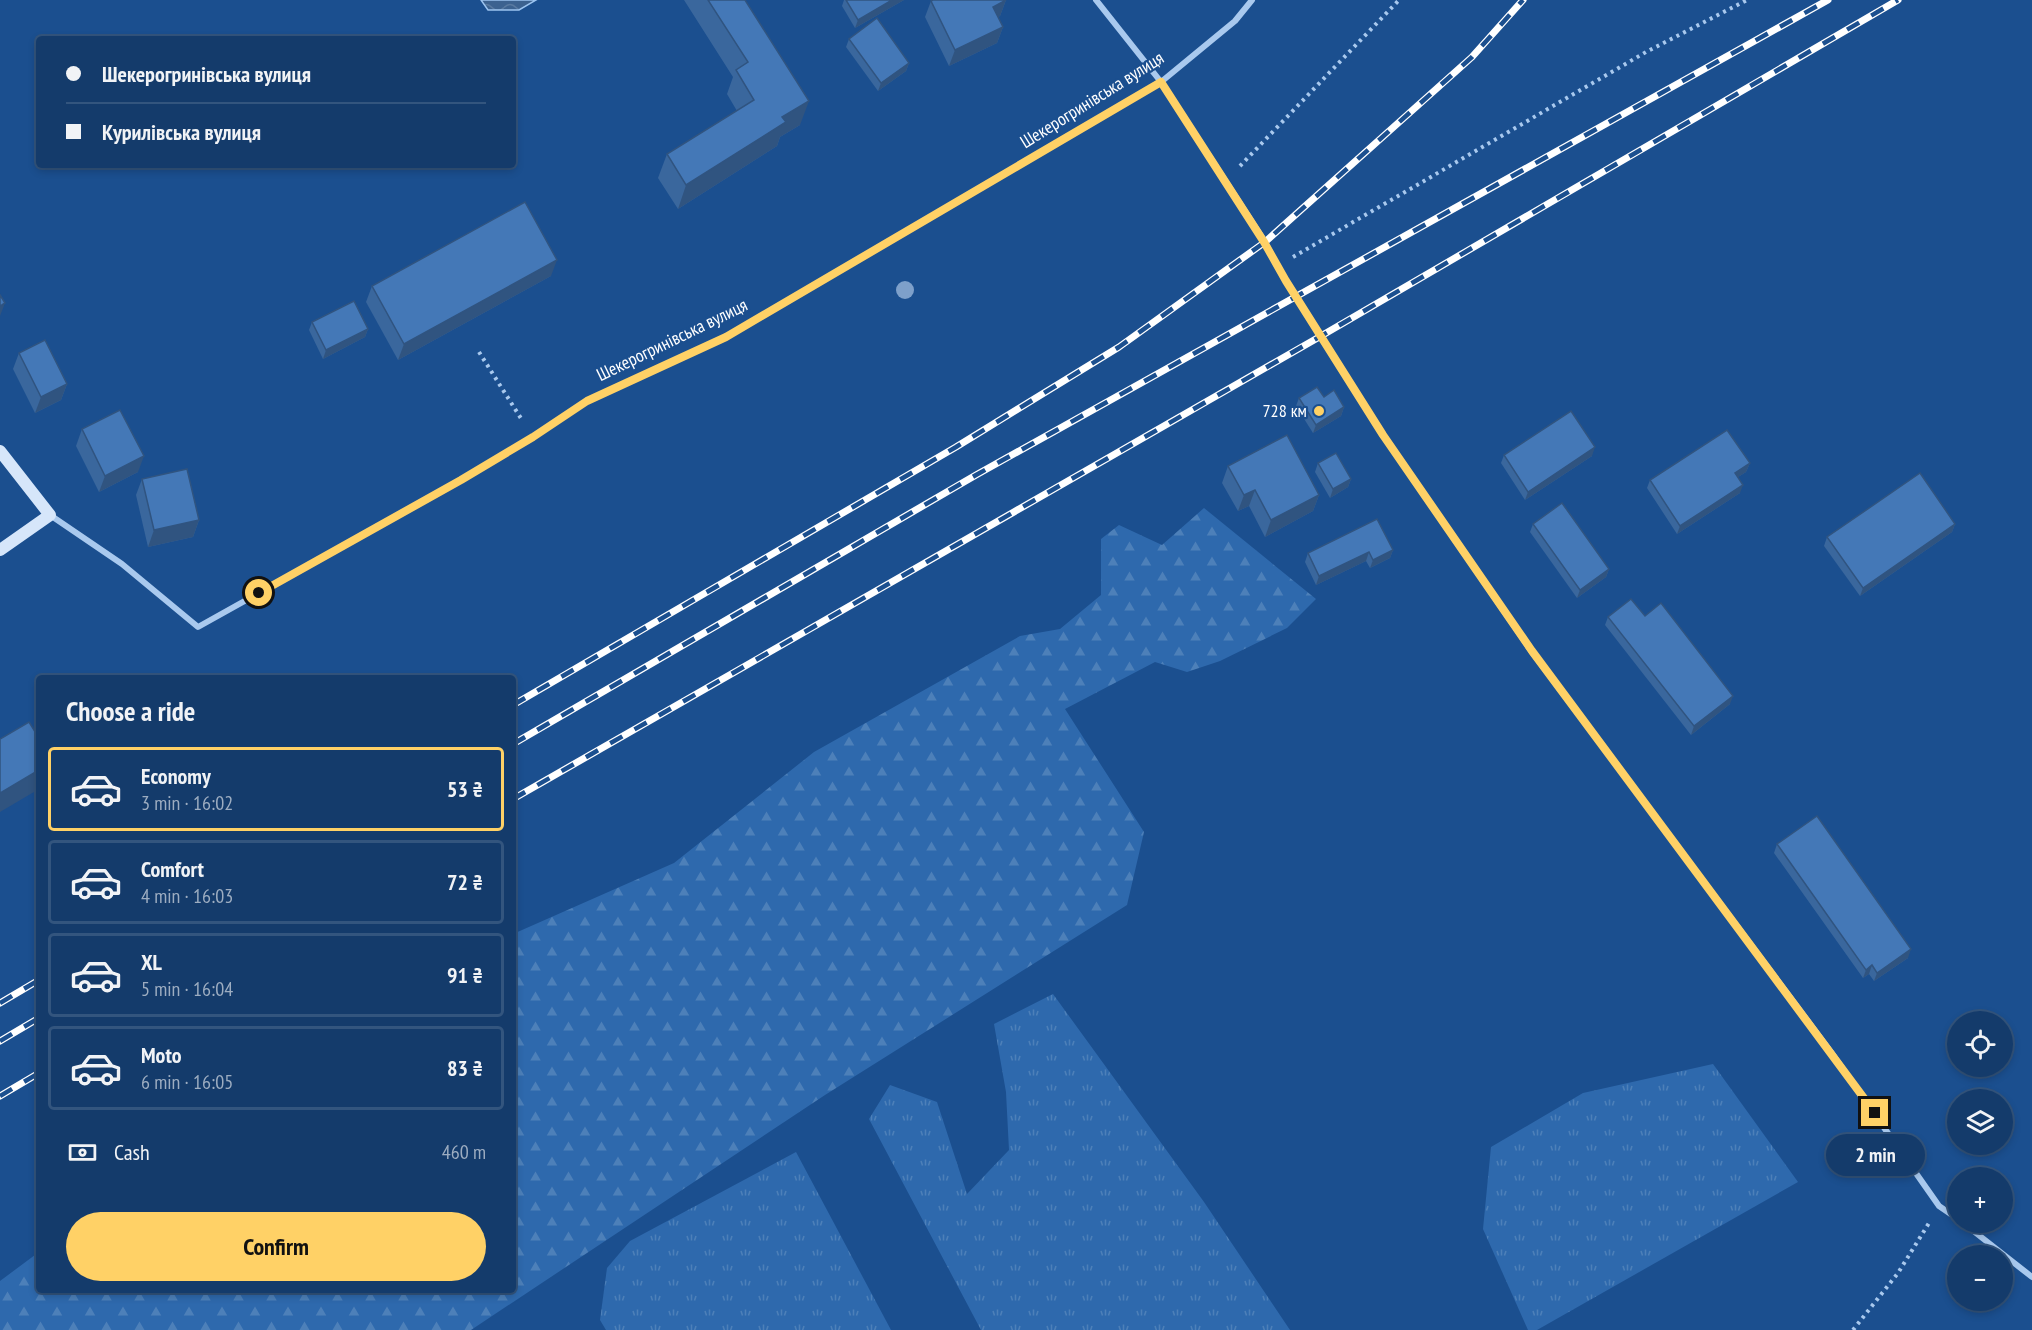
<!DOCTYPE html>
<meta charset="utf-8">
<style>
:root{--surface:#143b6b;--page:#214673;--text:#f1f3f6;--muted:#9dadc1;--line:#33557e;--accent:#ffd166}
body{margin:0;font-family:"PT Sans Narrow",sans-serif;background:var(--page);color:var(--text);height:100vh;display:flex;flex-direction:column;font-size:22px;white-space:nowrap}
*{box-sizing:border-box;margin:0}
p{font-size:20px;color:var(--muted)}
.icon{flex:none;width:33px;height:33px;fill:none;stroke:currentColor;stroke-width:2;stroke-linecap:round;stroke-linejoin:round}
.map{position:relative;flex:1;overflow:hidden}
.sheet{position:absolute;left:36px;top:675px;width:480px;height:618px;display:flex;flex-direction:column;background:var(--surface);border-radius:6px;box-shadow:0 3px 9px #0003,0 0 0 2px var(--line)}
.sheet>*{flex:none}
.guide{position:absolute;left:36px;top:36px;width:480px;height:132px;border-radius:6px;box-shadow:0 3px 9px #0003,0 0 0 2px var(--line);display:grid;align-content:center;height:132px;padding:0 30px;background:var(--surface)}
.buttons{position:absolute;left:1947px;top:1011px;display:grid;gap:12px}
.buttons a{display:grid;place-items:center;width:66px;height:66px;border-radius:50%;background:var(--surface);box-shadow:0 3px 9px #0003,0 0 0 2px var(--line);font-size:30px}
.end{position:absolute;width:27px;height:27px;margin:-14px;border:8px solid #ffd166;background:#111;box-shadow:0 0 0 3px #111}
.from{border-radius:50%}
.bubble{position:absolute;height:42px;border-radius:21px;background:var(--surface);box-shadow:0 3px 9px #0003,0 0 0 2px var(--line);font-size:20px;font-weight:700;line-height:42px;text-align:center}
.guide b{display:flex;align-items:center;gap:21px;height:57px;font-size:22px}
.guide b+b{border-top:2px solid var(--line)}
.guide i{width:15px;height:15px;background:var(--text)}
ul{padding:0;list-style:none}
li{display:flex;align-items:center;gap:18px;height:84px;margin:0 12px 9px;padding:0 18px;border:3px solid var(--line);border-radius:6px}
li div{flex:1}
li b{display:block;font-size:22px}
li em{font-style:normal;font-weight:700}
li.selected{border-color:var(--accent)}
li>.icon{width:54px;height:54px;stroke-width:1.5}
h2{padding:0 30px;font-size:27px;line-height:72px}
.pay{display:flex;align-items:center;gap:15px;height:66px;padding:0 30px;font-size:22px}
.pay p{margin-inline-start:auto}
.action{display:flex;gap:12px;margin-top:auto;padding:12px 30px}
.action a{flex:1;height:69px;border-radius:36px;background:var(--accent);color:#111;font-size:24px;font-weight:700;line-height:69px;text-align:center}
.map>svg:first-child{display:block}
.grass{fill:url(#grass-tufts)}
.forest{fill:url(#forest-firs)}
.water{fill:url(#water-waves);stroke:#9cc4f0;stroke-width:1.5}
.lines{fill:none;stroke-linecap:round;stroke-linejoin:round}
.path{stroke:#a9c9ee;stroke-width:4;stroke-dasharray:3 4.5;stroke-linecap:butt}
.street{stroke:#a9c9ee;stroke-width:6}
.secondary{stroke:#d6e6fa;stroke-width:12}
.rail-casing{stroke:#fff;stroke-width:7}
.rail{stroke:#1b4f8f;stroke-width:4.5;stroke-dasharray:14;stroke-linecap:butt}
.tree{fill:#7ea0ca}
.wall{fill:#3a679d}
.shaded-wall{fill:#305480}
.building{fill:#4478b7;stroke:#305480;stroke-width:1.5}
.route{stroke:#ffd166;stroke-width:8}
.poi-dot{fill:#ffd166;stroke:#1b4f8f;stroke-width:2}
.labels{text-anchor:middle;stroke-width:4.5;stroke-linejoin:round;paint-order:stroke}
.street-label{font-size:18px;fill:#fff;stroke:#1b4f8f}
.poi-label{font-size:18px;fill:#fff;stroke:#1b4f8f;text-anchor:end}
</style>
<div class="map">
<svg width="2032" height="1330" viewBox="0 0 2032 1330">
<defs>
<pattern id="grass-tufts" width="24" height="20" patternUnits="userSpaceOnUse" patternTransform="scale(1.5)"><rect width="24" height="20" fill="#2e69ad"/><path d="M3 7l-1-3M5 7V3M7 7l1-3M15 17l-1-3M17 17v-4M19 17l1-3" fill="none" stroke="#4d80b9"/></pattern>
<pattern id="forest-firs" width="22" height="20" patternUnits="userSpaceOnUse" patternTransform="scale(1.5)"><rect width="22" height="20" fill="#2e69ad"/><path d="M5 1l3.5 6h-7zM16 11l3.5 6h-7z" fill="#4d80b9"/></pattern>
<pattern id="water-waves" width="16" height="10" patternUnits="userSpaceOnUse" patternTransform="scale(1.5)"><rect width="16" height="10" fill="#3c6290"/><path d="M0 5q4-4 8 0t8 0" fill="none" stroke="#597aa1"/></pattern>
</defs>
<rect width="100%" height="100%" fill="#1b4f8f"/>
<!-- grass -->
<g class="grass">
<polygon points="1053,994 1204,1202 1290,1330 981,1330 869,1119 890,1085 937,1102 967,1194 1009,1150 1006,1092 994,1024"/>
<polygon points="1713,1064 1798,1182 1537,1330 1528,1330 1483,1229 1491,1147 1583,1093"/>
<polygon points="796,1152 891,1330 606,1330 600,1320 607,1268 630,1241"/>
</g>
<!-- forest -->
<polygon class="forest" points="1204,508 1316,599 1287,628 1220,661 1187,672 1155,662 1065,709 1144,832 1127,905 825,1095 471,1330 0,1330 0,1281 39,1252 39,1290 513,1290 513,934 674,863 814,752 1020,636 1060,629 1101,595 1101,539 1119,525 1162,545"/>
<!-- water -->
<polygon class="water" points="481,0 536,0 519,10 488,10"/>
<g class="lines">
<!-- path -->
<g class="path">
<polyline points="1240,166 1399,0"/>
<polyline points="1293,257 1646,52 1747,0"/>
<polyline points="479,352 522,420"/>
<polyline points="1853,1330 1898,1273 1929,1223"/>
</g>
<!-- street -->
<g class="street">
<polyline points="1096,0 1161,82 1265,242 1277,266 1383,435 1532,652 1831,1052 1939,1206 1958,1219"/>
<polyline points="50,515 122,564 198,627 461,480 533,437 587,401 726,337 1161,82 1235,21 1252,0"/>
<polyline points="1962,1222 2032,1277"/>
</g>
<!-- secondary -->
<polyline class="secondary" points="0,451 50,515 0,550"/>
<!-- rail casing -->
<g class="rail-casing">
<g id="rail">
<polyline points="513,705 956,447 1119,347 1265,242 1472,57 1523,0"/>
<polyline points="513,744 976,475 1828,0"/>
<polyline points="513,799 1321,336 1898,0"/>
<polyline points="0,1003 39,980"/>
<polyline points="0,1041 39,1018"/>
<polyline points="0,1096 39,1073"/>
</g>
</g>
<!-- rail -->
<use href="#rail" class="rail"/>
</g>
<!-- trees -->
<circle class="tree" cx="905" cy="290" r="9"/>
<!-- wall -->
<g class="wall">
<polygon points="684,0 745,0 800,125 780,137 777,146 678,209 658,178 667,154 737,111 727,94 733,77"/>
<polygon points="844,0 904,0 855,28 842,6"/>
<polygon points="1006,0 1000,16 998,17 1003,27 997,43 949,66 925,17 931,1"/>
<polygon points="849,39 909,63 906,71 878,91 846,47"/>
<polygon points="551,276 398,360 366,302 372,286"/>
<polygon points="312,322 368,329 365,337 323,359 309,330"/>
<polygon points="19,353 67,384 61,400 35,413 13,369"/>
<polygon points="1324,397 1344,407 1341,416 1313,433 1296,406 1299,398"/>
<polygon points="82,429 138,472 99,492 76,446"/>
<polygon points="1504,455 1592,456 1525,500 1501,463"/>
<polygon points="1318,463 1351,479 1348,487 1330,498 1315,472"/>
<polygon points="1750,463 1746,472 1738,477 1740,493 1677,534 1647,488 1650,480"/>
<polygon points="1228,466 1319,495 1313,511 1265,537 1249,506 1238,511 1222,483"/>
<polygon points="142,479 199,520 193,537 148,547 136,495"/>
<polygon points="1533,524 1609,569 1606,577 1577,598 1530,532"/>
<polygon points="1955,524 1952,532 1860,596 1824,546 1827,537"/>
<polygon points="1393,550 1390,558 1370,568 1366,561 1316,585 1305,562 1308,553"/>
<polygon points="1645,616 1730,704 1691,735 1605,625 1608,617"/>
<polygon points="1777,844 1908,958 1874,981 1869,974 1863,978 1774,853"/>
</g>
<!-- shaded-wall -->
<g class="shaded-wall">
<polygon points="892,0 904,0 855,28 858,20"/>
<polygon points="1006,0 1000,16 987,23 993,7"/>
<polygon points="1003,27 997,43 949,66 955,50"/>
<polygon points="909,63 906,71 878,91 881,83"/>
<polygon points="809,101 800,125 780,137 777,146 678,209 686,185 782,117"/>
<polygon points="557,260 551,276 398,360 404,344"/>
<polygon points="5,303 0,316 0,306"/>
<polygon points="368,329 365,337 323,359 326,350"/>
<polygon points="67,384 61,400 35,413 41,397"/>
<polygon points="1344,407 1341,416 1313,433 1316,425"/>
<polygon points="1595,447 1592,456 1525,500 1528,492"/>
<polygon points="144,456 138,472 99,492 105,476"/>
<polygon points="1750,463 1746,472 1732,481 1735,473"/>
<polygon points="1351,479 1348,487 1330,498 1333,489"/>
<polygon points="1743,485 1740,493 1677,534 1680,526"/>
<polygon points="1255,490 1249,506 1238,511 1244,495"/>
<polygon points="1319,495 1313,511 1265,537 1271,520"/>
<polygon points="199,520 193,537 148,547 154,530"/>
<polygon points="1955,524 1952,532 1860,596 1863,588"/>
<polygon points="1393,550 1390,558 1370,568 1373,560"/>
<polygon points="1369,552 1366,561 1316,585 1319,576"/>
<polygon points="1609,569 1606,577 1577,598 1580,590"/>
<polygon points="1733,696 1730,704 1691,735 1694,726"/>
<polygon points="39,770 39,789 0,812 0,793"/>
<polygon points="1911,949 1908,958 1874,981 1877,973"/>
<polygon points="1872,965 1869,974 1863,978 1866,970"/>
</g>
<!-- building -->
<g class="building">
<polygon points="708,0 745,0 809,101 782,117 786,122 686,185 667,154 754,100 736,70 748,62"/>
<polygon points="846,0 892,0 858,20"/>
<polygon points="933,0 1006,0 993,7 1003,27 955,50 931,1"/>
<polygon points="877,18 909,63 881,83 849,39"/>
<polygon points="525,202 557,260 404,344 372,286"/>
<polygon points="0,295 5,303 0,306"/>
<polygon points="354,301 368,329 326,350 312,322"/>
<polygon points="45,340 67,384 41,397 19,353"/>
<polygon points="1317,387 1324,397 1334,390 1344,407 1316,425 1299,398"/>
<polygon points="120,410 144,456 105,476 82,429"/>
<polygon points="1571,411 1595,447 1528,492 1504,455"/>
<polygon points="1727,430 1750,463 1735,473 1743,485 1680,526 1650,480"/>
<polygon points="1287,435 1319,495 1271,520 1255,490 1244,495 1228,466"/>
<polygon points="1336,453 1351,479 1333,489 1318,463"/>
<polygon points="187,469 199,520 154,530 142,479"/>
<polygon points="1920,473 1955,524 1863,588 1827,537"/>
<polygon points="1562,503 1609,569 1580,590 1533,524"/>
<polygon points="1377,519 1393,550 1373,560 1369,552 1319,576 1308,553"/>
<polygon points="1631,599 1645,616 1661,603 1733,696 1694,726 1608,617"/>
<polygon points="29,722 39,738 39,770 0,793 0,739"/>
<polygon points="1817,816 1911,949 1877,973 1872,965 1866,970 1777,844"/>
</g>
<g class="lines">
<!-- route -->
<polyline class="route" points="259,593 461,480 533,437 587,401 726,337 1161,82 1264,242 1286,281 1383,435 1532,651 1875,1113"/>
</g>
<!-- markers -->
<circle class="poi-dot" cx="1319" cy="411" r="6"/>
<g class="labels">
<!-- street labels -->
<g class="street-label">
<text transform="translate(1092 100) rotate(-32)" y="6">Шекерогринівська вулиця</text>
<text transform="translate(672 340) rotate(-26)" y="6">Шекерогринівська вулиця</text>
</g>
<!-- poi labels -->
<g class="poi-label">
<text x="1307" y="417">728 км</text>
</g>
</g>
</svg>
<div class="buttons">
<a><svg class="icon" aria-label="locate" viewBox="0 0 24 24"><circle cx="12" cy="12" r="6"/><path d="M12 2v4M12 18v4M2 12h4M18 12h4"/></svg></a>
<a><svg class="icon" aria-label="layers" viewBox="0 0 24 24"><path d="M12 4l9 5-9 5-9-5zM3 14l9 5 9-5"/></svg></a>
<a>+</a>
<a>−</a>
</div>
<i class="end from" style="left:259px;top:593px"></i>
<i class="end" style="left:1875px;top:1113px"></i>
<div class="bubble" style="left:1826px;top:1134px;width:99px">2 min</div>
<div class="guide">
<b><i class="from"></i>Шекерогринівська вулиця</b>
<b><i></i>Курилівська вулиця</b>
</div>
<section class="sheet">
<h2>Choose a ride</h2>
<ul>
<li class="selected"><svg class="icon" aria-label="car" viewBox="0 0 24 24"><path d="M5 17H2v-5l4-1 3-4h7l3 4 3 1v5h-3M9 17h6M6 11h13"/><circle cx="7" cy="17" r="2"/><circle cx="17" cy="17" r="2"/></svg><div><b>Economy</b><p>3 min · 16:02</p></div><em>53 ₴</em></li>
<li><svg class="icon" aria-label="car" viewBox="0 0 24 24"><path d="M5 17H2v-5l4-1 3-4h7l3 4 3 1v5h-3M9 17h6M6 11h13"/><circle cx="7" cy="17" r="2"/><circle cx="17" cy="17" r="2"/></svg><div><b>Comfort</b><p>4 min · 16:03</p></div><em>72 ₴</em></li>
<li><svg class="icon" aria-label="car" viewBox="0 0 24 24"><path d="M5 17H2v-5l4-1 3-4h7l3 4 3 1v5h-3M9 17h6M6 11h13"/><circle cx="7" cy="17" r="2"/><circle cx="17" cy="17" r="2"/></svg><div><b>XL</b><p>5 min · 16:04</p></div><em>91 ₴</em></li>
<li><svg class="icon" aria-label="car" viewBox="0 0 24 24"><path d="M5 17H2v-5l4-1 3-4h7l3 4 3 1v5h-3M9 17h6M6 11h13"/><circle cx="7" cy="17" r="2"/><circle cx="17" cy="17" r="2"/></svg><div><b>Moto</b><p>6 min · 16:05</p></div><em>83 ₴</em></li>
</ul>
<div class="pay"><svg class="icon" aria-label="cash" viewBox="0 0 24 24"><path d="M3 7h18v10H3z"/><circle cx="12" cy="12" r="2"/></svg>Cash<p>460 m</p></div>
<div class="action"><a>Confirm</a></div>
</section>
</div>
